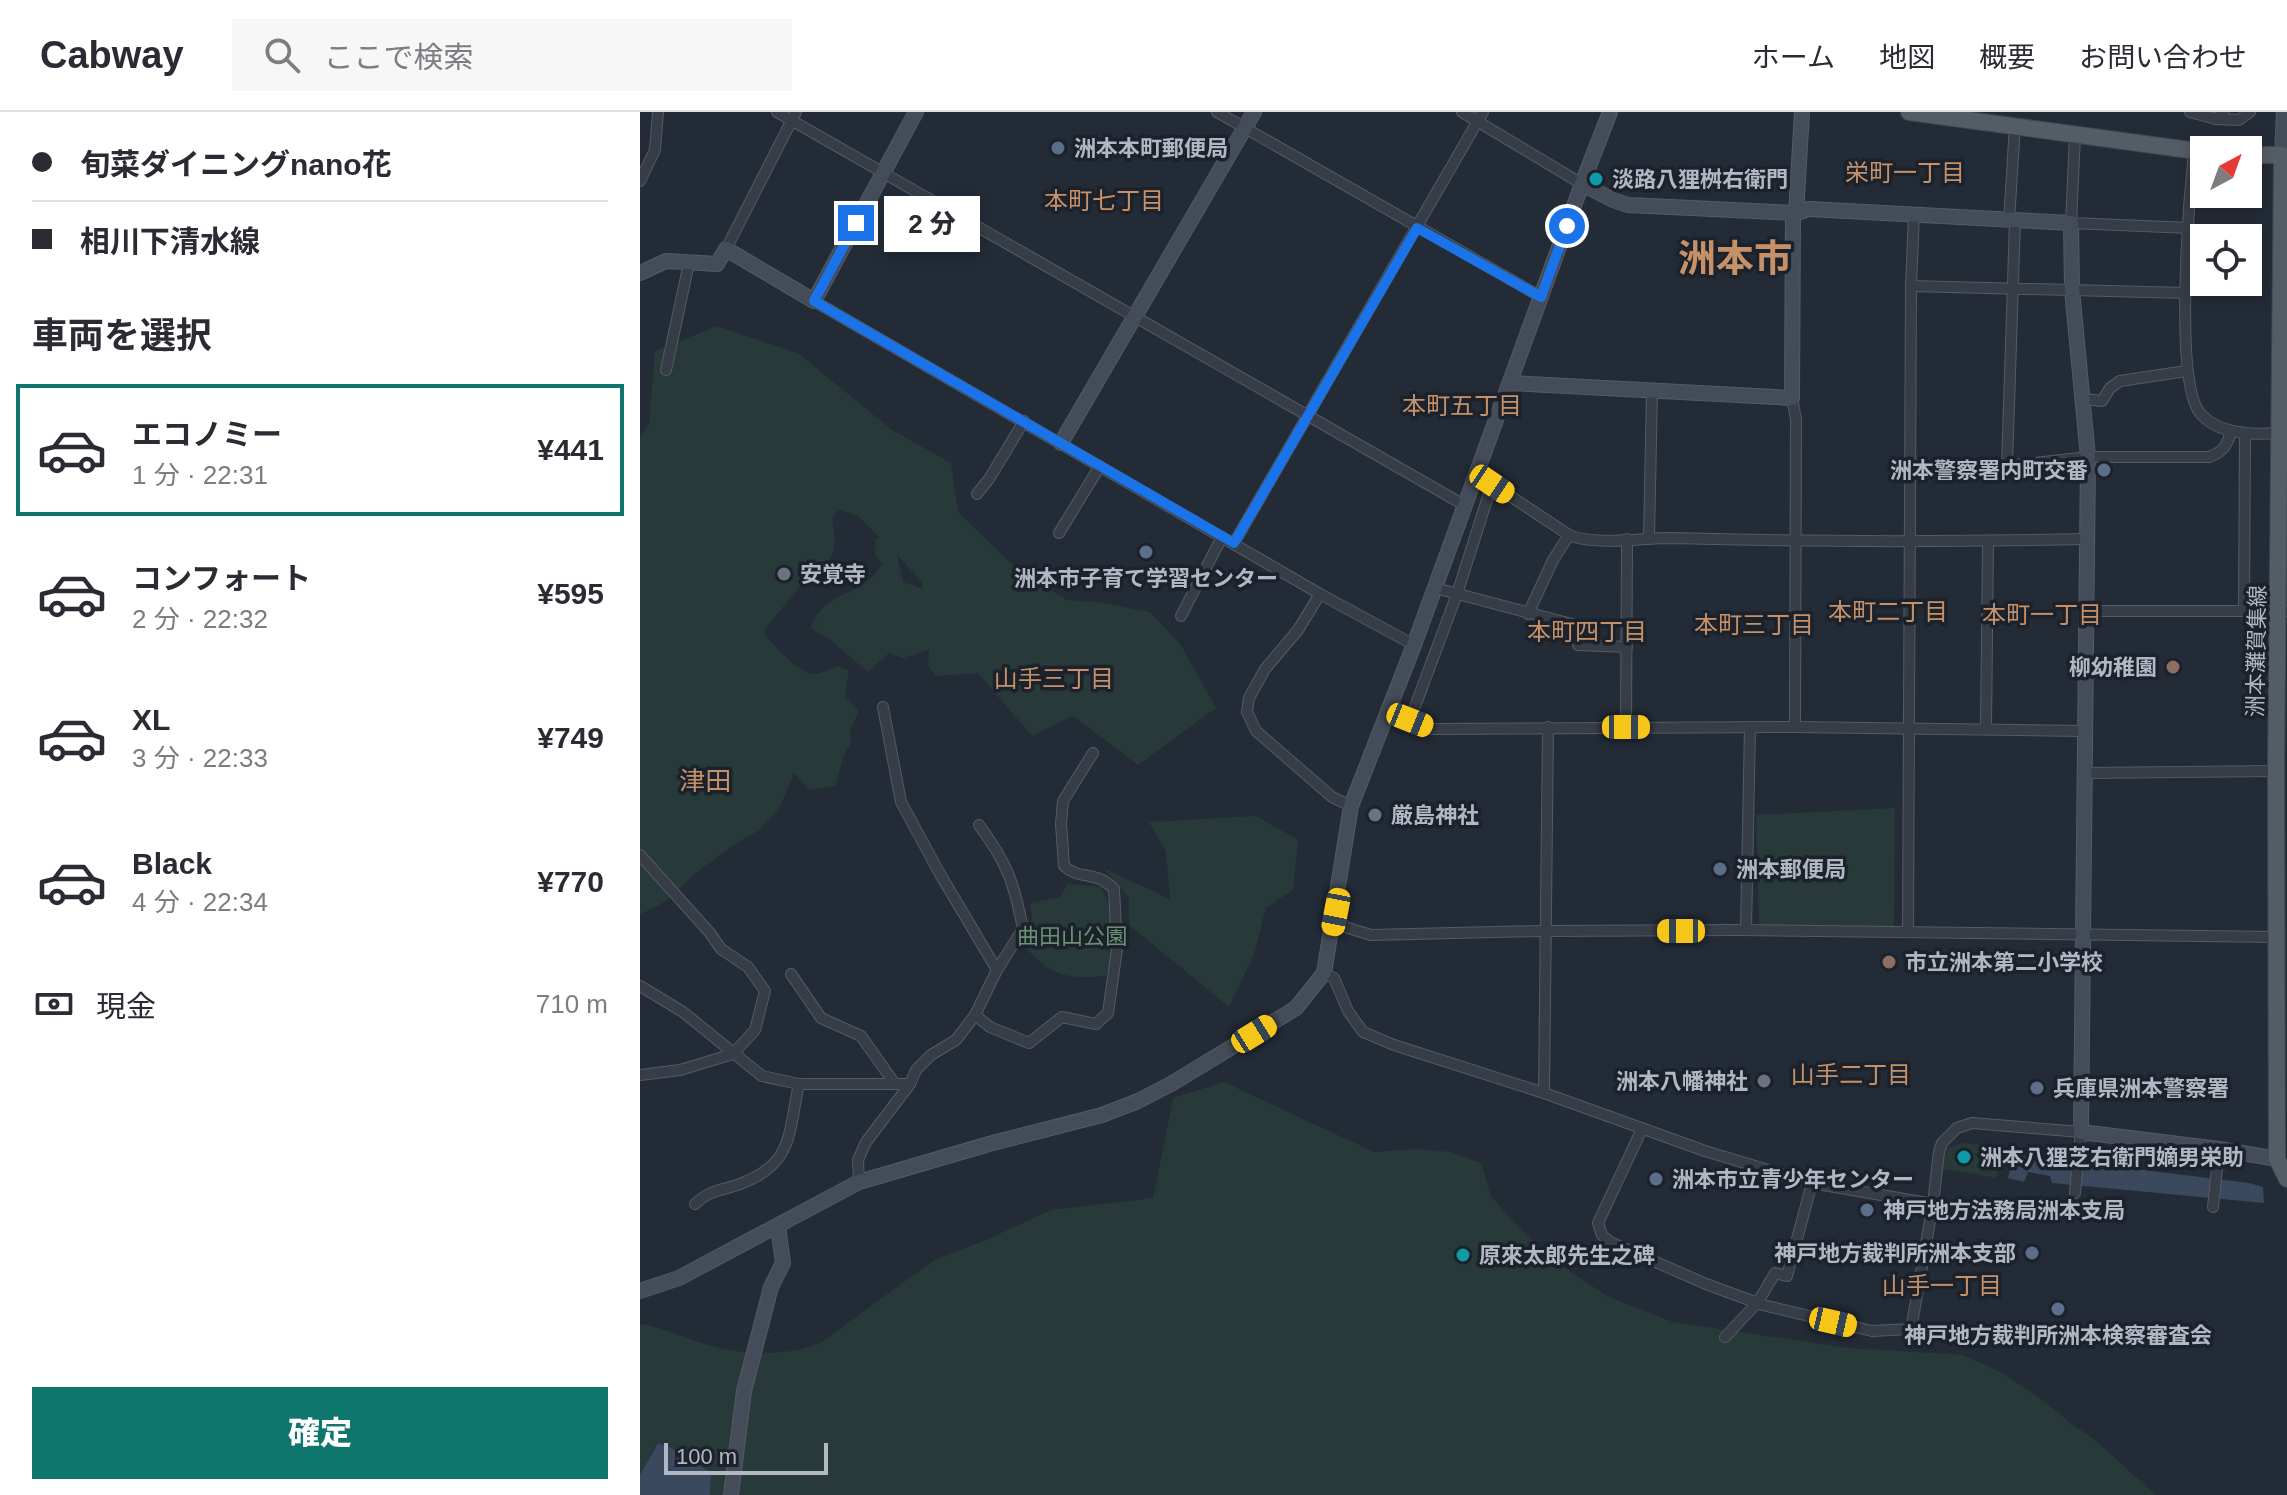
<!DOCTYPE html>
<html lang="ja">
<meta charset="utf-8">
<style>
:root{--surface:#fff;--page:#f7f7f7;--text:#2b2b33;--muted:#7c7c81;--line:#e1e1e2;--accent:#0f766e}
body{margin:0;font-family:Arial,"Noto Sans JP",sans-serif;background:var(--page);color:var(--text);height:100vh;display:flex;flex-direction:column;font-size:30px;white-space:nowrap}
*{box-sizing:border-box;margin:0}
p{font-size:26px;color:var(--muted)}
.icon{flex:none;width:44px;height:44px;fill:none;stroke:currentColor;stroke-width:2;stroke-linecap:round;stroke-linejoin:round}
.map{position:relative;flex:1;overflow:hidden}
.drawer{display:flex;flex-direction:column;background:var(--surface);width:640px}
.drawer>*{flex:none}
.guide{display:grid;align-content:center;height:176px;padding:0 32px;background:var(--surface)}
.needle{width:52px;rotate:41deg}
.tools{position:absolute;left:1550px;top:24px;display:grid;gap:16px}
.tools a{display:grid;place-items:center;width:72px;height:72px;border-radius:0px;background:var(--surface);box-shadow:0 4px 12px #0003;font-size:40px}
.scale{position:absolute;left:24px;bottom:20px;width:164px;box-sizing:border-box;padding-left:8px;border:4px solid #b1b8c3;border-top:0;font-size:22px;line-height:28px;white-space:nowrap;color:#b1b8c3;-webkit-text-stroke:6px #1c222b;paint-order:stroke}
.end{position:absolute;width:36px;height:36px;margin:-18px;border:10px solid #1a73e8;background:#fff;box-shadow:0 0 0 4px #fff}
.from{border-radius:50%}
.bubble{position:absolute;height:56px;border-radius:0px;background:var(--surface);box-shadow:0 4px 12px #0003;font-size:26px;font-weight:800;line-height:56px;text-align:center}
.car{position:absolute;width:24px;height:48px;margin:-24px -12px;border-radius:10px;box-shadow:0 0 6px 2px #0007;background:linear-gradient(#f5c518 24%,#345 0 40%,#f5c518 0 76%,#345 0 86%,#f5c518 0)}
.guide b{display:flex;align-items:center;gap:28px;height:76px;font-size:30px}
.guide b+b{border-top:2px solid var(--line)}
.guide i{width:20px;height:20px;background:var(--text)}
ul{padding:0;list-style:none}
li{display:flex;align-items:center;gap:24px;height:132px;margin:0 16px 12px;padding:0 16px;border:4px solid transparent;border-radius:0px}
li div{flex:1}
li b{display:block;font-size:30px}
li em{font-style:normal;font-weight:800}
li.selected{border-color:var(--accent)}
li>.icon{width:72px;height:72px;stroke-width:1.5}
h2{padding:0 32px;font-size:36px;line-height:96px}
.pay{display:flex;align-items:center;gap:20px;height:88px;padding:0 32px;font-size:30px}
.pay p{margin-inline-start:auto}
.primary-button{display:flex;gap:16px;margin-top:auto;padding:16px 32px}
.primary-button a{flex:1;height:92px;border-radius:0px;background:var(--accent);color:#fff;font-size:32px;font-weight:800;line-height:92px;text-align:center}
header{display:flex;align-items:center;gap:48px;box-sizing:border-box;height:112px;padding:0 40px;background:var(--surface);border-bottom:2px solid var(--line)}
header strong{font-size:38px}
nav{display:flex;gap:44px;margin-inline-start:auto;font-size:28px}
.search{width:560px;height:72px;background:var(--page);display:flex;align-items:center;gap:20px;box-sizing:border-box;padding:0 28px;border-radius:0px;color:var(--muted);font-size:30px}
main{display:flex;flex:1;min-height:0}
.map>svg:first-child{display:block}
.green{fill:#283939;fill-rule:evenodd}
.water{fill:#3a495d}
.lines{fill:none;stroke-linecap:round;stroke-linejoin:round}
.street-casing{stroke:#545b64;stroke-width:12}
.secondary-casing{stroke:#545b64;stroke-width:16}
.primary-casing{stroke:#404650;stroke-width:18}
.street{stroke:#363d46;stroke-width:10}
.secondary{stroke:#454c59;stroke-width:14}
.primary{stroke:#545c66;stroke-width:16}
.route{stroke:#1a73e8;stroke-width:10}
.service-dot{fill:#5c6f8a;stroke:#1c222b;stroke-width:3}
.culture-dot{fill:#0f9aa8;stroke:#1c222b;stroke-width:3}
.worship-dot{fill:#6b7280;stroke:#1c222b;stroke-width:3}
.education-dot{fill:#8d6e63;stroke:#1c222b;stroke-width:3}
.labels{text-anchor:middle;stroke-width:7;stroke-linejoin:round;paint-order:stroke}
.poi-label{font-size:22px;font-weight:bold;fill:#b1b8c3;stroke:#1c222b;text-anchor:start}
.street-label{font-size:22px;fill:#b1b8c3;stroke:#1c222b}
.park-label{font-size:22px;fill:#6b9174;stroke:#1c222b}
.neighbourhood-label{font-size:24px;fill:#c69169;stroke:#1c222b}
.quarter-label{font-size:26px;fill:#c69169;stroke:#1c222b}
.town-label{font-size:38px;font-weight:bold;fill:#c69169;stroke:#1c222b}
</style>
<header>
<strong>Cabway</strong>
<div class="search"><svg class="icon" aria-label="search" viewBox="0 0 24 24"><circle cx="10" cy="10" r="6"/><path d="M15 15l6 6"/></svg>ここで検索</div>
<nav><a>ホーム</a><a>地図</a><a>概要</a><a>お問い合わせ</a></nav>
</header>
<main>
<section class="drawer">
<div class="guide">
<b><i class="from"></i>旬菜ダイニングnano花</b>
<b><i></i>相川下清水線</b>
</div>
<h2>車両を選択</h2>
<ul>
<li class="selected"><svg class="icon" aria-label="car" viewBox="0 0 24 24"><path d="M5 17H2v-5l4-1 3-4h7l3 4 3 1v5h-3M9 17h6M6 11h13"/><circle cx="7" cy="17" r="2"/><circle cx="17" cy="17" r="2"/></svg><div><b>エコノミー</b><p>1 分 · 22:31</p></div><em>¥441</em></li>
<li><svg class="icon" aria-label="car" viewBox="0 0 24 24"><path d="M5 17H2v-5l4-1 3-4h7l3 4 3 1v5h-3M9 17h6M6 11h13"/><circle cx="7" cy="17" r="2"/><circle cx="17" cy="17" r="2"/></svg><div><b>コンフォート</b><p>2 分 · 22:32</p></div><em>¥595</em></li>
<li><svg class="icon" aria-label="car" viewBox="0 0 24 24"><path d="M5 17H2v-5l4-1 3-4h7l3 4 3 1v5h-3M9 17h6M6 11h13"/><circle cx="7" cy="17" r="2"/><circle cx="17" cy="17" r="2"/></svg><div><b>XL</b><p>3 分 · 22:33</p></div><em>¥749</em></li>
<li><svg class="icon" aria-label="car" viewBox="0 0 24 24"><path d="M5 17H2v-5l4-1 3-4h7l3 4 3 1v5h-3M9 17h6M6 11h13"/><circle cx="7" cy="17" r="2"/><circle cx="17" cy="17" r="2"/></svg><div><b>Black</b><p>4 分 · 22:34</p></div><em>¥770</em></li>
</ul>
<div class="pay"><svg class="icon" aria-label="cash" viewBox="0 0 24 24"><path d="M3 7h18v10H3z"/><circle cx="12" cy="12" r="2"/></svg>現金<p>710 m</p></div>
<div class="primary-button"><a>確定</a></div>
</section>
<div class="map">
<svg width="1647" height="1383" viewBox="0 0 1647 1383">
<rect width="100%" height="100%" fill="#232b36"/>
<!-- green -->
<g class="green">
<path d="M77 214 158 241 252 318 311 351 318 400 375 455 427 488 457 490 510 500 541 533 576 596 498 653 433 604 392 624 338 561 296 564 288 554 289 538 263 546 249 541 228 560 189 527 170 516C186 476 221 487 242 452L235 442V427L240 426 218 404 199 398 192 405C201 454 186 448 156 479 145 491 135 506 124 519 129 531 159 560 172 562 180 562 190 557 198 554L209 559 205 584 219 599 210 618 211 631 203 645 196 673 170 678 154 661 139 697 118 719 100 729 57 760 29 786 16 795 0 802V324L9 313 15 239ZM257 443 281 469 283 477 263 470Z"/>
<polygon points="1255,696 1254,819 1119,813 1116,703"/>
<polygon points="616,704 658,728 653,778 626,796 614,842 589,895 489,813 489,786 463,756 530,787 526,740 509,710"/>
<path d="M428 772 461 775C476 800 475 837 466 864 429 867 411 865 386 836L392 805 390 791 420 785Z"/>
<path d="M584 970 734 1040 776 1037 811 1040 841 1051 851 1084 871 1107 914 1149 969 1185 1033 1210 1208 1236 1324 1243 1362 1261 1404 1289 1430 1311 1454 1327 1516 1383H70V1361L20 1331 16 1333 0 1363V1212C19 1214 37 1223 55 1229 97 1243 136 1246 179 1232L294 1148 346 1128 411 1098 513 1086 533 986Z"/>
<polygon points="1322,1031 1359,1035 1357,1066 1303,1057 1306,1037"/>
</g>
<!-- water -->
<g class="water">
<polygon points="1374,1042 1609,1071 1623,1075 1624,1091 1412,1071 1410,1064 1388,1060 1384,1070 1368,1066"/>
<polygon points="18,1331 28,1334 71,1361 70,1383 0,1383 0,1363"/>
</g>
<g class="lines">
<!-- street casing -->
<g class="street-casing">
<g id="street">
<polyline points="137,0 824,393"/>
<polyline points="577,0 901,185"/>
<polyline points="822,0 942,72"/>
<polyline points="1550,0 1576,7 1584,0"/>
<polyline points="1576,7 1599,8 1610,0"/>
<polyline points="1435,23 1431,111 1550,116"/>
<path d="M1554 39C1549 86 1534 269 1560 301 1578 323 1614 323 1640 321"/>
<polyline points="0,69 15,38 18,0"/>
<polyline points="1369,109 1375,14"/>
<path d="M1375 109 1367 354 1448 345H1569C1583 340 1587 334 1591 319"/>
<polyline points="86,137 156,0"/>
<polyline points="1271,174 1546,181"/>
<polyline points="174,189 680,482 774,533"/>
<polyline points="26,258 49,151"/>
<polyline points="1152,286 1156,307 1155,615"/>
<polyline points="1445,287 1462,289 1470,276 1480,269 1546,259"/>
<path d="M835 365 852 372 929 423C956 434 1001 426 1031 426 1170 430 1308 430 1446 427"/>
<polyline points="337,382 349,367 384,309"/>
<polyline points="419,421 460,354"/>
<polyline points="1009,426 1012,278"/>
<polyline points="594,431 843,0"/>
<polyline points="803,478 939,514 938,533 987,535"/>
<polyline points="680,482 658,518 625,557 609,586 607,600 616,619 692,685 711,694"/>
<polyline points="1445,499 1647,499"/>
<polyline points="1604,499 1605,322"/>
<polyline points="888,502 913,448 929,423"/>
<polyline points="541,504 582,425"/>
<polyline points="243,595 261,690 300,762 357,858"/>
<polyline points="746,599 792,617 1155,615 1445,619"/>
<polyline points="770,608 817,482 852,372"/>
<polyline points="986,615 987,427"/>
<polyline points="1346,617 1348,429"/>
<polyline points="1444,661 1636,659"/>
<polyline points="0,743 70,821 81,837 108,855 125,879 115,918 93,942 40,958 0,963"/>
<polyline points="696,800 705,815 731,823 901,819 1099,818 1636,825"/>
<polyline points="1106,818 1110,615"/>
<polyline points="1268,820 1271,174 1274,103"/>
<polyline points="684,861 694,866 708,899 723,920 754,933 904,981 1065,1039 1172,1071 1293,1092"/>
<polyline points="151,862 181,906 221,924 255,972"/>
<polyline points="0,874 43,900 122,964 159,972 270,972"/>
<path d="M335 903 350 915 389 931 422 905 456 912 468 901 477 837 474 777C454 757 441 769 424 754L421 712 423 689 453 641"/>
<polyline points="904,981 908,615"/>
<polyline points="1002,1017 958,1111 962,1123 970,1130 1066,1172 1123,1193 1232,1219 1271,1217 1293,1092 1299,1040 1302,1031 1317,1016 1332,1011 1441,1020 1435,1081"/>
<path d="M219 1070 218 1048 226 1030 270 972 276 958 291 943 316 928 335 903 357 858 383 817C374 770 367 751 339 713"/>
<path d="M55 1092C71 1077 81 1079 100 1072 154 1052 148 1021 159 972"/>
<polyline points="1573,1095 1579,1037"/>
<polyline points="1085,1225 1118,1190 1135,1161 1147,1164 1172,1071"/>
</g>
</g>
<!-- secondary casing -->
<g class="secondary-casing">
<g id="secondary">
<polyline points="970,0 942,72 973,88 988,93 1156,101 1169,97 1431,111 1432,178 1448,345 1441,1020 1579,1037 1637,1047"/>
<polyline points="1644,0 1642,43 1647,43"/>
<polyline points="1156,101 1162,0"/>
<polyline points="0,161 26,149 77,152 86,137 174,189 276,0"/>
<polyline points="870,271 1152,286 1153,101"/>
<polyline points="421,331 614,0"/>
<polyline points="0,1179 39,1166 219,1070 349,1032 462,1003 498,989 531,972 656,896 684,861 711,694 774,533 942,72"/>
<polyline points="91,1383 104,1279 131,1175 143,1151 138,1114"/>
</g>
</g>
<!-- primary casing -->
<g class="primary-casing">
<g id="primary">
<polyline points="1269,0 1564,40"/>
<polyline points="1608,43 1642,43 1636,659 1637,1047 1647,1067"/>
</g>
</g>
<!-- street -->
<use href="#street" class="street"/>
<!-- secondary -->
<use href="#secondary" class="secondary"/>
<!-- primary -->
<use href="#primary" class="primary"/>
</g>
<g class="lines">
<!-- route -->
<polyline class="route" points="216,111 174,189 594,431 777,116 901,185 927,114"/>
</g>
<!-- markers -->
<g class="service-dot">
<circle cx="418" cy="36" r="8"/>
<circle cx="1464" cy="358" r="8"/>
<circle cx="506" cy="440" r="8"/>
<circle cx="1080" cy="757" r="8"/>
<circle cx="1397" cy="976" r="8"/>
<circle cx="1016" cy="1067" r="8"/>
<circle cx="1227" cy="1098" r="8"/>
<circle cx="1392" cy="1141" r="8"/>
<circle cx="1418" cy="1197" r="8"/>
</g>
<g class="culture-dot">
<circle cx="956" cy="67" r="8"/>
<circle cx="1324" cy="1045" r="8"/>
<circle cx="823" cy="1143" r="8"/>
</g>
<g class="worship-dot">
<circle cx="144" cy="462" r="8"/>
<circle cx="735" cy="703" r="8"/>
<circle cx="1124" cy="969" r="8"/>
</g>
<g class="education-dot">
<circle cx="1533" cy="555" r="8"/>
<circle cx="1249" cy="850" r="8"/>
</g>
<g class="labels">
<!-- poi labels -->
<g class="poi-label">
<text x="434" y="44">洲本本町郵便局</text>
<text x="972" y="75">淡路八狸桝右衛門</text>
<text x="1448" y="366" text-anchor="end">洲本警察署内町交番</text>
<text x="160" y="470">安覚寺</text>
<text x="506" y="474" text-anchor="middle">洲本市子育て学習センター</text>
<text x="1517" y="563" text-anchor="end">柳幼稚園</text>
<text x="751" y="711">厳島神社</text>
<text x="1096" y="765">洲本郵便局</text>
<text x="1265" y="858">市立洲本第二小学校</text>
<text x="1108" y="977" text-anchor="end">洲本八幡神社</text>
<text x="1413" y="984">兵庫県洲本警察署</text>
<text x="1340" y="1053">洲本八狸芝右衛門嫡男栄助</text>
<text x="1032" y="1075">洲本市立青少年センター</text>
<text x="1243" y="1106">神戸地方法務局洲本支局</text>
<text x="1376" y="1149" text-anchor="end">神戸地方裁判所洲本支部</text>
<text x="839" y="1151">原來太郎先生之碑</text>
<text x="1418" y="1231" text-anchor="middle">神戸地方裁判所洲本検察審査会</text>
</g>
<!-- street labels -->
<g class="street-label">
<text transform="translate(1616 539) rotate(-89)" y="8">洲本灘賀集線</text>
</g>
<!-- park labels -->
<g class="park-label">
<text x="432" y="832">曲田山公園</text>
</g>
<!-- neighbourhood labels -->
<g class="neighbourhood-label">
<text x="1265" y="69">栄町一丁目</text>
<text x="464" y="97">本町七丁目</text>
<text x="822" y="302">本町五丁目</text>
<text x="1248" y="508">本町二丁目</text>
<text x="1402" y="511">本町一丁目</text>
<text x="1114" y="521">本町三丁目</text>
<text x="947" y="528">本町四丁目</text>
<text x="414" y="575">山手三丁目</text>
<text x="1211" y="971">山手二丁目</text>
<text x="1302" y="1182">山手一丁目</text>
</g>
<!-- quarter labels -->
<g class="quarter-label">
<text x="65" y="678">津田</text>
</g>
<!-- town labels -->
<g class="town-label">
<text x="1095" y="160">洲本市</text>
</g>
</g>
</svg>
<div class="tools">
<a><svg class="needle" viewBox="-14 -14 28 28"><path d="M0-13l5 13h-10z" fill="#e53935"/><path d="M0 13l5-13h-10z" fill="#7c7c81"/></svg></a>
<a><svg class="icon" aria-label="locate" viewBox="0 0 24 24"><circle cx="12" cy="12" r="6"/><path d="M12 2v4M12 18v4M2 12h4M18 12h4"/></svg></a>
</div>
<div class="scale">100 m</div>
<i class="end from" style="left:927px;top:114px"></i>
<i class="end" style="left:216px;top:111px"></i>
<div class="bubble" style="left:244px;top:84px;width:96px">2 分</div>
<i class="car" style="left:852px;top:372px;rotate:124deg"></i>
<i class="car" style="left:770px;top:608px;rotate:112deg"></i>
<i class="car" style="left:986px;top:615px;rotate:90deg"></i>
<i class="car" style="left:696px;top:800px;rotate:191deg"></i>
<i class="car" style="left:1041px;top:819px;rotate:270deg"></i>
<i class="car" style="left:614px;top:922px;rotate:58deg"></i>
<i class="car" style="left:1193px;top:1210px;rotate:103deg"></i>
</div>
</main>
